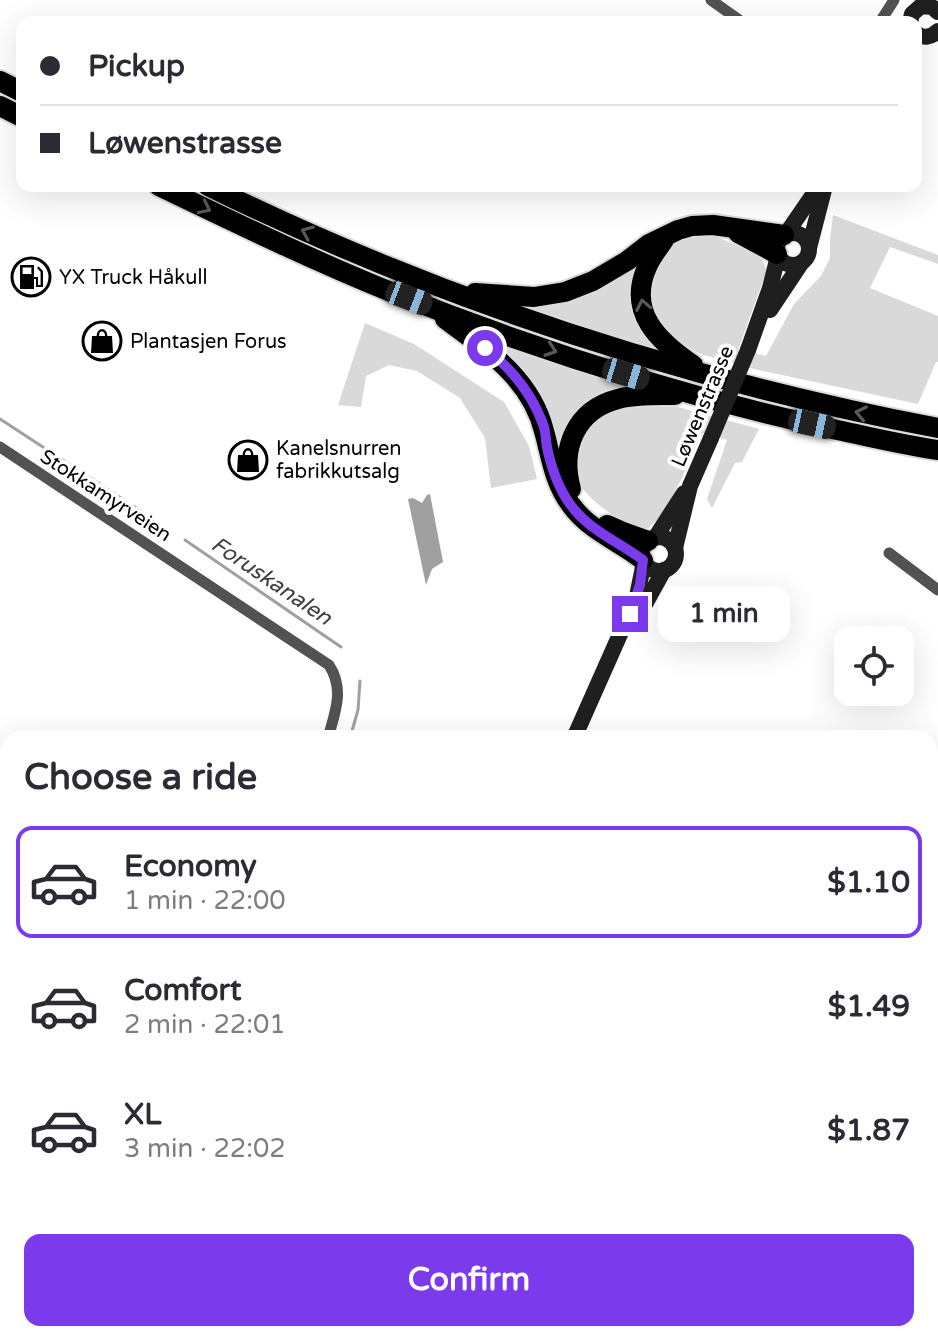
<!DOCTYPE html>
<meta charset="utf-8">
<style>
:root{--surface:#fff;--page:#f7f7f7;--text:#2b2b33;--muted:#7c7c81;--line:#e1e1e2;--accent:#7c3aed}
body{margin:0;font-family:"Varela Round",sans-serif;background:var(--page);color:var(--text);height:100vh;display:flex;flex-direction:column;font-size:30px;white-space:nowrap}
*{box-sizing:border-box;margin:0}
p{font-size:26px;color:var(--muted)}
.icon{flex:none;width:44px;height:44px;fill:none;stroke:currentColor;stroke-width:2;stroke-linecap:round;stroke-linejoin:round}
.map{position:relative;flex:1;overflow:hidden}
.sheet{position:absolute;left:0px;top:730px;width:938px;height:612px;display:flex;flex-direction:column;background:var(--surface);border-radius:24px 24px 0 0;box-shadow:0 8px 32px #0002}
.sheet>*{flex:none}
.guide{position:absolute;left:16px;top:16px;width:906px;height:176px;border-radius:16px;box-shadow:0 8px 32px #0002;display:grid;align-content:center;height:176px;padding:0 24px;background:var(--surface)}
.tools{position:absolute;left:834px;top:626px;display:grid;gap:16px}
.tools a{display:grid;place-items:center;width:80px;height:80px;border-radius:16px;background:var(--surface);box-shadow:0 8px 32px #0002;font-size:40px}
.end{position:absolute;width:36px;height:36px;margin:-18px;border:10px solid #7c3aed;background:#fff;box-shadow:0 0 0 4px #fff}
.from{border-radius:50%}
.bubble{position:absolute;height:56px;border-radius:16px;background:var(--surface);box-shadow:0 8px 32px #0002;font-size:26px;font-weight:800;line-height:56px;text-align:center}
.car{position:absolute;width:24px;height:48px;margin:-24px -12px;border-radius:10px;box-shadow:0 0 6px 2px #0007;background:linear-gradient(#222 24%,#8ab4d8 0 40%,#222 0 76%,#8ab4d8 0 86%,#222 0)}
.guide b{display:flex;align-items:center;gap:28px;height:76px;font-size:30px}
.guide b+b{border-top:2px solid var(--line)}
.guide i{width:20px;height:20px;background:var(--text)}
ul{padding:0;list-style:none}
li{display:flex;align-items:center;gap:24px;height:112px;margin:0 16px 12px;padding:0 8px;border:4px solid transparent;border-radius:16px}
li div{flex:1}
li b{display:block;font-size:30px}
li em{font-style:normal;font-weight:800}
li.selected{border-color:var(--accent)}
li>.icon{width:72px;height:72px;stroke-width:1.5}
h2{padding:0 24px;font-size:36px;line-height:96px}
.action{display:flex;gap:16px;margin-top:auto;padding:16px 24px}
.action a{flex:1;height:92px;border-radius:16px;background:var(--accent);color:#fff;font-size:32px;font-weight:800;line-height:92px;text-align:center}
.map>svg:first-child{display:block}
.green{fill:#d9d9d9}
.water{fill:#a0a0a0}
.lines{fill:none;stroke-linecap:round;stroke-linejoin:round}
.stream{stroke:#a0a0a0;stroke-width:3}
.primary-casing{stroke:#dbdbdb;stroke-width:22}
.motorway-casing{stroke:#dbdbdb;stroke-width:24}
.minor{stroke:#525252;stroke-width:11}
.tertiary{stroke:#525252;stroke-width:14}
.secondary{stroke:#1f1f1f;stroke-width:16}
.primary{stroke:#000;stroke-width:18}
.motorway{stroke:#000;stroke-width:20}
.secondary-bridge{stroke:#1f1f1f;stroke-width:16}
.oneway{stroke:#595959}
.route{stroke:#7c3aed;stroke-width:10}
.labels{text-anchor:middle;stroke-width:8;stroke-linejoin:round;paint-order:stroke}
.poi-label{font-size:20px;fill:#000;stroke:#fff;text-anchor:start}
.street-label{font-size:20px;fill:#000;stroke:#fff}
.water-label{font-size:22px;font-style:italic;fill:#414141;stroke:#fff}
</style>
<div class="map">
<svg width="938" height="1342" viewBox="0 0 938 1342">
<rect width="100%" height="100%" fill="#fff"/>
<!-- green -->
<g class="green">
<polygon points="833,215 938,255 938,264 890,247 870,288 938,316 938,362 936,362 918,404 758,370 700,354 673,339 658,321 650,305 651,276 663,251 679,238 705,231 761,257 767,270 738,350 766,356 794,304 821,276 830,258 830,239"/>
<polygon points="642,255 640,272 660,347 659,351 521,307 524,301"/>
<polygon points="365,323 414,344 504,402 529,446 537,479 491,488 485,438 460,398 417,371 389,365 366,376 361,407 338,405"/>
<polygon points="484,335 646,386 605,395 563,458"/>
<path d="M635 402 667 404 759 429 742 462 735 463 712 508 707 499 727 440 702 433C691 457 666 524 641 532 620 521 576 495 575 469 575 457 580 443 582 432L610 409Z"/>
<polygon points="938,1095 938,1262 930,1247 930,1110"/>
<polygon points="736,1334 886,1334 877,1342 746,1342"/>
</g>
<!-- water -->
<polygon class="water" points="430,494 443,562 432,569 426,585 408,499 413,498 422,503 427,495"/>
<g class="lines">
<!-- stream -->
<g class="stream">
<polyline points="0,419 150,517"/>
<polyline points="185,540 341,647"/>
<polyline points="350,738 358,710 360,681"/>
<polyline points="930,987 938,979"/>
</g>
<!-- primary casing -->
<g class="primary-casing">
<g id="primary">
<polyline points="0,1026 8,1032"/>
<polyline points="0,1056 8,1061"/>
<polyline points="412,1334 424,1342"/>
<polyline points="464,1334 475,1342"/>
</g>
</g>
<!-- motorway casing -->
<g class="motorway-casing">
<g id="motorway">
<polyline points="0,81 22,92"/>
<polyline points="0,106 22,117"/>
<path d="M159 186C236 223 312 260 391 292 535 350 685 397 837 430 871 437 904 445 938 450"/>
<path d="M208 186C440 300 685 380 938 428"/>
<polyline points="738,233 777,254"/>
<path d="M664 240C658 249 651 257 647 267 627 312 658 341 693 365"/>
<polyline points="475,293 534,297 565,292 593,281 627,261 649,244 678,230 692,226 713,225 784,235"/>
<path d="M445 319C486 349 531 378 544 431 551 456 554 483 571 505 590 531 619 541 643 560"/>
<path d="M571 489C560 449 575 410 618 399 636 394 656 395 675 395"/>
<polyline points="607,525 623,532 648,541"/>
</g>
</g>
<!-- minor -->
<g class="minor">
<polyline points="711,0 742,22"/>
<polyline points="880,22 894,0"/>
<path d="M0 447 329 665C345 690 335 712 328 738"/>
<polyline points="889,553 938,590"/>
<polyline points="0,915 8,920"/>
<polyline points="0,1270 8,1272"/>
<polyline points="386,1334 397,1342"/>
<polyline points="654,1334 667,1342"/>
<polyline points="60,1342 67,1334"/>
<polyline points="315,1342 323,1334"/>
</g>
<!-- tertiary -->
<g class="tertiary">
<polyline points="0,770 8,775"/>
<polyline points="930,966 938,958"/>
<polyline points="670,1342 674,1334"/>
</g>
<!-- secondary -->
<g class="secondary">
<polyline points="910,22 912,14 921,6 932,7 938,12"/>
<path d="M916 33C923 39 932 37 938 31"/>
<circle cx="793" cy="249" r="16"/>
<polyline points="786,234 819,186"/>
<polyline points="809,248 825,186"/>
<polyline points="770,310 802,262"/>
<polyline points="748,350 770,288 778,256"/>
<circle cx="659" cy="554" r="17"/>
<polyline points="655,538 684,493"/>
<polyline points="675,548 690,486 711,438"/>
<polyline points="638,617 664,570"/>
<polyline points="574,738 637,596 644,562"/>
</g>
<!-- primary -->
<use href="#primary" class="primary"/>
<!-- motorway -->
<use href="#motorway" class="motorway"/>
<!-- secondary-bridge -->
<polyline class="secondary-bridge" points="711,438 748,350"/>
</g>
<!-- one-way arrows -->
<defs><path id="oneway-chevron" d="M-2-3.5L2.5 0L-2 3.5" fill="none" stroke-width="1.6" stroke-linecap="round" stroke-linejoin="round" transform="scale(2)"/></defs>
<g class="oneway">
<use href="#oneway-chevron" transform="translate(205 208) rotate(26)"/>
<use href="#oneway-chevron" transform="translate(307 232) rotate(-157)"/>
<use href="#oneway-chevron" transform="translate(643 305) rotate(-101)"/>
<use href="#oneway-chevron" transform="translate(551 350) rotate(19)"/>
<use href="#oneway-chevron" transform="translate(861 413) rotate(-168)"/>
</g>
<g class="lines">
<!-- route -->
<path class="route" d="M485 348C511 368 533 395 544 427 546 435 546 444 548 452 552 469 559 489 570 504 588 530 618 541 643 560L640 585 630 614"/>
</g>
<!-- icons -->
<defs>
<g id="fuel-ring" transform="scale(2)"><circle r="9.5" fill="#fff" stroke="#000" stroke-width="1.5"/><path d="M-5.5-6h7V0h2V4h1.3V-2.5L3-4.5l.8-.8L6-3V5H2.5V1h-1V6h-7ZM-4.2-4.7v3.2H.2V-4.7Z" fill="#000"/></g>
<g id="shop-ring" transform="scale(2)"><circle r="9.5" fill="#fff" stroke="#000" stroke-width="1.5"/><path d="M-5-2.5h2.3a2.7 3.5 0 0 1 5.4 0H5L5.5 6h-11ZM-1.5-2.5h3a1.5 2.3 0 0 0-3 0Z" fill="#000"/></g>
</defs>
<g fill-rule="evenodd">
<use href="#fuel-ring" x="31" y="277"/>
<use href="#shop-ring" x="102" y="341"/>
<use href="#shop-ring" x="248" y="460"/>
</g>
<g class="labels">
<!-- poi labels -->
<g class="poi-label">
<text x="59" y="284">YX Truck Håkull</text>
<text x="130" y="348">Plantasjen Forus</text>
<text x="276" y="455">Kanelsnurren<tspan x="276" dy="23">fabrikkutsalg</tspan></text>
</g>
<!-- street labels -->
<g class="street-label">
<text transform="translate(702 406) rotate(-67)" y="7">Løwenstrasse</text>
<text transform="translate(106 495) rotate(33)" y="7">Stokkamyrveien</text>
</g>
<!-- water labels -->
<g class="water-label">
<text transform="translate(272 580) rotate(34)" y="8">Foruskanalen</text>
</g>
</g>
</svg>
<div class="tools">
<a><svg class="icon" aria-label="locate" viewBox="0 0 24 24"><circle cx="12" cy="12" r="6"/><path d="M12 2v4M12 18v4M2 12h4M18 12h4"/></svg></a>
</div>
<i class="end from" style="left:485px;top:348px"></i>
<i class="end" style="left:630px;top:614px"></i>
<div class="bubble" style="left:658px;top:586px;width:132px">1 min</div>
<i class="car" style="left:409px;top:298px;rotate:111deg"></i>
<i class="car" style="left:626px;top:374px;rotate:107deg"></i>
<i class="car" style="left:812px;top:424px;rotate:102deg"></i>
<div class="guide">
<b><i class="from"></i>Pickup</b>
<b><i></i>Løwenstrasse</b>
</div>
<section class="sheet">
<h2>Choose a ride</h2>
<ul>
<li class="selected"><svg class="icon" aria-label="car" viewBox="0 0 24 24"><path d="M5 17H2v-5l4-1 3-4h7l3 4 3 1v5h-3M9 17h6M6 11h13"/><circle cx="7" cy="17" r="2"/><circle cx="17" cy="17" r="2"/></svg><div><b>Economy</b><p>1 min · 22:00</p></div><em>$1.10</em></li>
<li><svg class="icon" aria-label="car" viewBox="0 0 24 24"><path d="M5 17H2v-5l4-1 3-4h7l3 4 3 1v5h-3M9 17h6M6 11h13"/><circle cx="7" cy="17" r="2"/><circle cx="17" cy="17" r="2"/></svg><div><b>Comfort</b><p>2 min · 22:01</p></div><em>$1.49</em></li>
<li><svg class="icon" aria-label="car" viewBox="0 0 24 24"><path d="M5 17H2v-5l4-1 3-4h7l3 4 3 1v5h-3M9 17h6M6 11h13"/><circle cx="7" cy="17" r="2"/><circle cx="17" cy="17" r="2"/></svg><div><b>XL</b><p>3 min · 22:02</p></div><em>$1.87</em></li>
</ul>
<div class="action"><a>Confirm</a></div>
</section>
</div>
